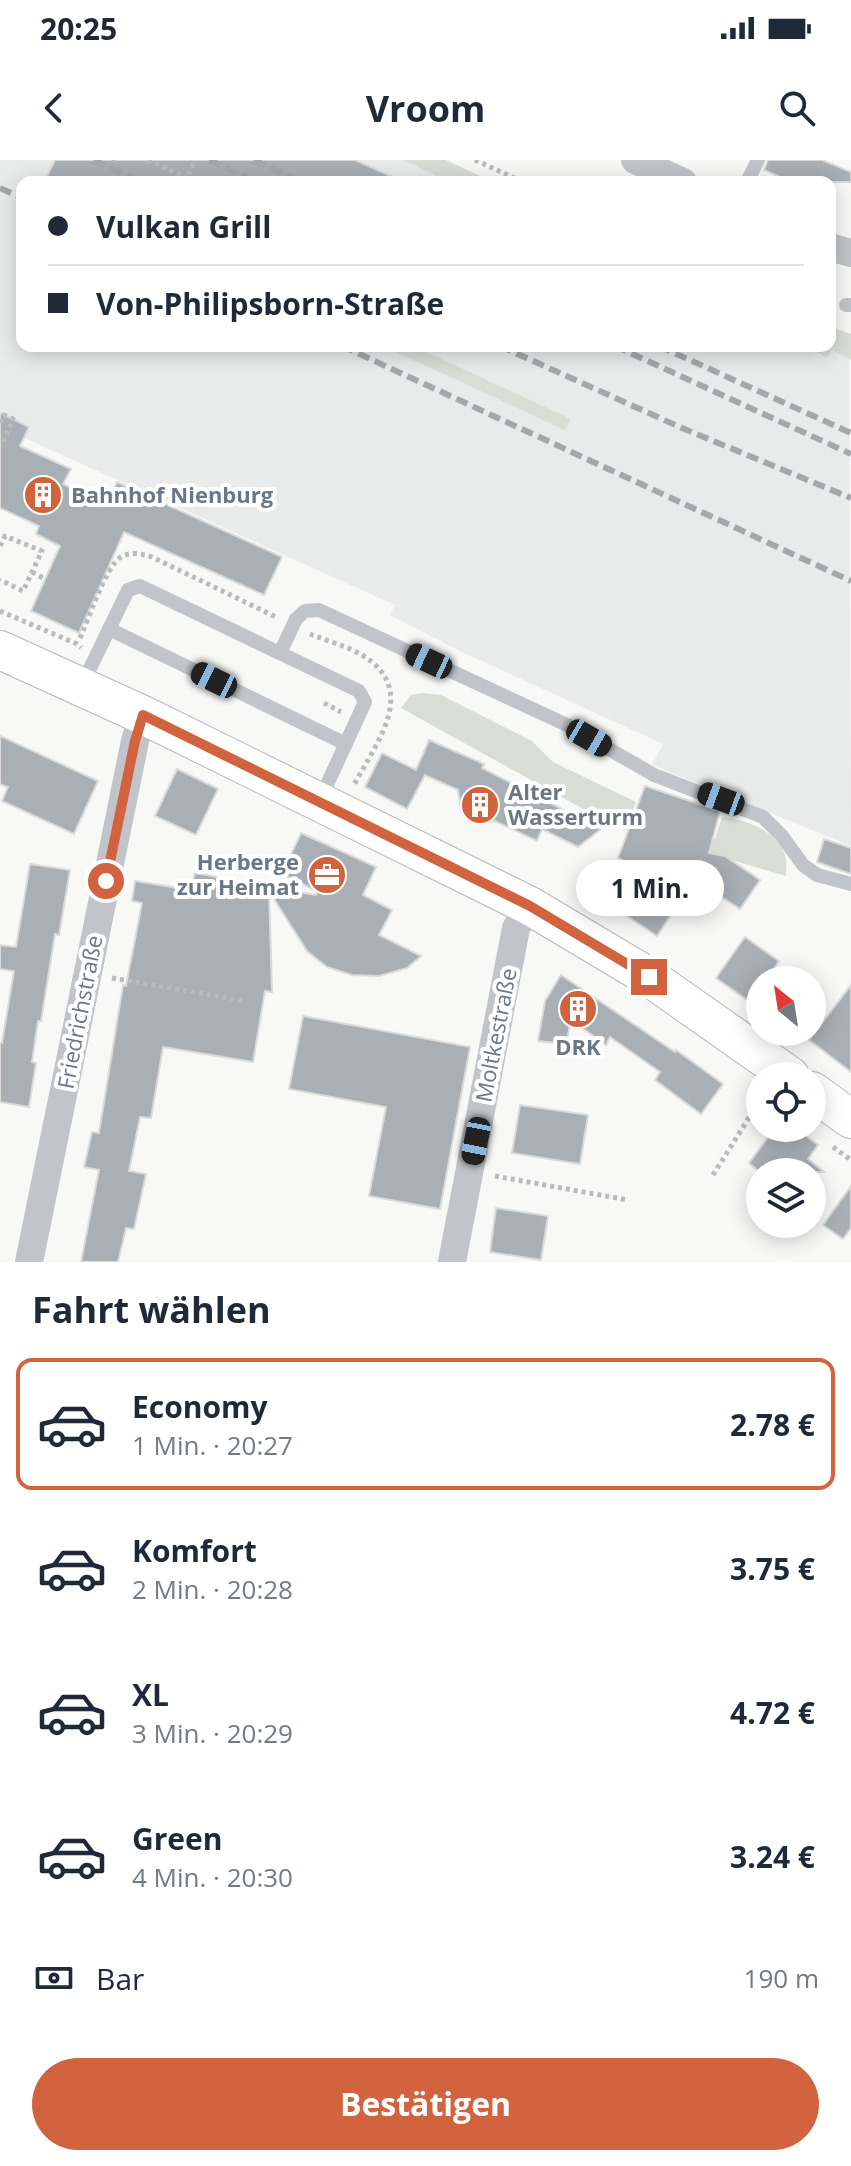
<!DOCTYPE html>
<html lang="de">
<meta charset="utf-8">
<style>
:root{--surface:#fff;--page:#f6f6f7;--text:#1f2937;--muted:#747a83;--line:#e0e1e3;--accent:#d1633e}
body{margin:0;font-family:"Open Sans",sans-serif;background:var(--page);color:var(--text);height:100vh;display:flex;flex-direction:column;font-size:30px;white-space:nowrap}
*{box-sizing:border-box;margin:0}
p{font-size:26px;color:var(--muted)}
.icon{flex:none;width:44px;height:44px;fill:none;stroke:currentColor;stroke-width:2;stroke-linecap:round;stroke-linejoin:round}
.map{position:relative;height:1102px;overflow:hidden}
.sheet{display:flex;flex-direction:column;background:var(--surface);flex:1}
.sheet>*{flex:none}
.banner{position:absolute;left:16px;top:16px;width:820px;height:176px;border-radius:16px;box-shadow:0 4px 20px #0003;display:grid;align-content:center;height:176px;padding:0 32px;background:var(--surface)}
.needle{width:52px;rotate:330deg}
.controls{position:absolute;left:746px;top:806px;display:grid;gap:16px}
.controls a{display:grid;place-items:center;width:80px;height:80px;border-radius:50%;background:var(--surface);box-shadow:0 4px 20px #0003;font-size:40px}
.end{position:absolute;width:36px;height:36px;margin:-18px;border:10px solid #d1633e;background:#fff;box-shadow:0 0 0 4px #fff}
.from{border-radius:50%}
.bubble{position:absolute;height:56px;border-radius:28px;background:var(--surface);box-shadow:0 4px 20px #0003;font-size:26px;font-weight:700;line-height:56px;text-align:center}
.car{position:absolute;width:24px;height:48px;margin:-24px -12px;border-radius:10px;box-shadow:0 0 6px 2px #0007;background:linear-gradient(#222 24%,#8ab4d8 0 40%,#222 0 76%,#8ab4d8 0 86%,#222 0)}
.banner b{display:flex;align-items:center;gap:28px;height:76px;font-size:30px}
.banner b+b{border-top:2px solid var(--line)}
.banner i{width:20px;height:20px;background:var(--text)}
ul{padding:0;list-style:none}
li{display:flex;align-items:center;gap:24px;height:132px;margin:0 16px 12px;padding:0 16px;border:4px solid transparent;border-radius:16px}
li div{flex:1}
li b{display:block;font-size:30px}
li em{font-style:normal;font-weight:700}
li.selected{border-color:var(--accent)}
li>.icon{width:72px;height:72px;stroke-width:1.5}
h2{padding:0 32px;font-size:36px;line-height:96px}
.pay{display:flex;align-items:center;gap:20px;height:88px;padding:0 32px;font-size:30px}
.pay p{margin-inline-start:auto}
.button{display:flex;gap:16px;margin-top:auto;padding:16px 32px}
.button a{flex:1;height:92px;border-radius:48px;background:var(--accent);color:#fff;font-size:32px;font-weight:700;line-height:92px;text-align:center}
.status{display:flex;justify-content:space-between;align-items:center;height:56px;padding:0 40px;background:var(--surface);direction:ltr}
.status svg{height:22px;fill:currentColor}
header{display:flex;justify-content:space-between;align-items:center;height:104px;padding:0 32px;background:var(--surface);font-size:36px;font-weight:700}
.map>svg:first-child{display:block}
.built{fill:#e9eaea}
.green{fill:#d8ddd6}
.building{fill:#a8afb5;stroke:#dadad9;stroke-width:2}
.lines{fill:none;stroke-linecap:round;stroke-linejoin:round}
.secondary-casing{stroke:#b3b8bc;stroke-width:40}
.path{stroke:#b9bcbe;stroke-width:5;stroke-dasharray:4 4;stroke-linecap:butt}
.lane{stroke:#c1c4c8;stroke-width:14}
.street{stroke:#c1c4c8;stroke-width:28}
.secondary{stroke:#fff;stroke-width:38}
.rail{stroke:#a3a8ad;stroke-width:6;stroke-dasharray:12 6;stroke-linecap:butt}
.route{stroke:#d1633e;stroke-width:10}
.labels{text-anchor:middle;stroke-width:8;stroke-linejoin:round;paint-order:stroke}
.poi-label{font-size:22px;font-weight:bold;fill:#6b7884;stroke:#fff;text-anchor:start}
.street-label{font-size:22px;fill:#6b7884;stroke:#fff}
</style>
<div class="status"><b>20:25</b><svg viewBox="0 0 49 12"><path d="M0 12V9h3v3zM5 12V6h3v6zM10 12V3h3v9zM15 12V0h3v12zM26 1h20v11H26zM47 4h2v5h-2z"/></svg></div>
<header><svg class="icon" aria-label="back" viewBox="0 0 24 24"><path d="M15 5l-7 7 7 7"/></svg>Vroom<svg class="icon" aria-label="search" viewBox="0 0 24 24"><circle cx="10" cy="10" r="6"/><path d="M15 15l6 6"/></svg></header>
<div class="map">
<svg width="851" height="1102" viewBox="0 0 851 1102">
<rect width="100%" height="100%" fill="#f8f9f7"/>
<!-- built -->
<polygon class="built" points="0,0 404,0 448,22 22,22 22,186 804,186 828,198 831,190 849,199 851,686 652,605 663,584 462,492 390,455 395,445 0,267"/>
<!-- green -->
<g class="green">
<polygon points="404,0 446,0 493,22 448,22"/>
<polygon points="830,167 851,174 851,200 831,190 828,198 804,186 830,186"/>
<polygon points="383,186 413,186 571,259 565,270"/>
<path d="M422 533 441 535 532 581 553 602 636 642 632 652 672 670 715 679 722 657C746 660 770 668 783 690 787 696 786 708 786 716L614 666 401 548 411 535Z"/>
</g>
<!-- building -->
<g class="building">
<polygon points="55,0 355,0 404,22 44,22"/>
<polygon points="768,0 822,0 851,12 851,22 792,22 764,10"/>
<polygon points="0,253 29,267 20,286 71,309 63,324 107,345 117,322 282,397 264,435 124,372 79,473 31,451 60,386 36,374 39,366 0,348"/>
<polygon points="0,576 98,621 74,674 2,641 8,627 0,624"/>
<polygon points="429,580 484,604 482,608 601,669 578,687 542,669 537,681 495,661 480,664 468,661 461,650 458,630 425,615 407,649 365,627 382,593 416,610"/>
<polygon points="177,609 218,629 196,675 155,656"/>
<polygon points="645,626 720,651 709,693 725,696 760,720 740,749 707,727 695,743 684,735 657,776 615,748 641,710 618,698"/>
<polygon points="301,673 376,707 363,735 392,750 379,775 421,796 407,808 379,816 352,815 327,807 307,791 269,731 272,832 265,831 253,902 163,887 151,958 140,957 129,1011 146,1014 134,1069 126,1068 118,1102 81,1102 99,1010 84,1007 92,972 99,973 123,825 126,826 142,743 132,741 135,721 190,730 195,713 316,735 317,731 282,714"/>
<polygon points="824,679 851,688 851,714 817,702"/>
<polygon points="30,704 70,710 59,775 55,774 41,861 38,861 32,902 36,903 29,947 0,942 0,883 2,883 14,811 0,809 0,785 16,787"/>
<polygon points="745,777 779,801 766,820 760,820 760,828 750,842 716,818"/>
<polygon points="561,815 675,892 676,890 723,924 701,954 655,920 660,912 610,877 606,885 571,860 566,884 538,881 545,841"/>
<polygon points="851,825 851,912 809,880"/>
<polygon points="303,856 470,887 440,1049 369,1036 386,947 289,929"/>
<polygon points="520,945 588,955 580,1004 512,993"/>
<polygon points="775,968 796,968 818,985 808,999 824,1012 760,1012 749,1003"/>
<polygon points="851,1026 851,1068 843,1079 823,1065"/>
<polygon points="496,1048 548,1056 541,1100 490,1092"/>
</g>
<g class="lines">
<!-- secondary casing -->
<g class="secondary-casing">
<g id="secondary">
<polyline points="0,490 143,555 530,746 649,817 790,916"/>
<polyline points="812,931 851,959"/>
</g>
</g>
<!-- path -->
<g class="path">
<polyline points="148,0 187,18"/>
<polyline points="475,0 523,22"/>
<polyline points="114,2 115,0"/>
<polyline points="185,22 195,1"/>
<polyline points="0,263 4,255 13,259 4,280 0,278"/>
<polyline points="0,386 5,376 42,391 23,431 0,420"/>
<polyline points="32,412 45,419"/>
<polyline points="0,451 77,484 81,488"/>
<path d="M310 474C327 481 347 486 362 495 420 530 376 583 354 625"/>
<path d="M80 478C88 461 106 406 121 397 131 391 142 394 152 397L276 457"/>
<polyline points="324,543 341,552"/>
<polyline points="112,818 245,841"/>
<polyline points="833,987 851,1000"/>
<polyline points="713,1015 760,940"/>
<polyline points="495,1016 628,1040"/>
</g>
<!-- lane -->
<g class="lane">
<polyline points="747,22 758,0"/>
<polyline points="846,145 851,145"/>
<polyline points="109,469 346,584"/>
<polyline points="280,493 296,459 305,451 319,450 567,565 654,615 763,657 782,676 803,705 817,715 851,724"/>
<polyline points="82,525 128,430 140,426 359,531 365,542 319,642"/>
</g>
<!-- street -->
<g class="street">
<polyline points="635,0 683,22"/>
<polyline points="830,87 851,93"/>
<polyline points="29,1102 135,581 143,555"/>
<polyline points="452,1102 516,768 530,746"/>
</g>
<!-- secondary -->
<use href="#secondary" class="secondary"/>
<!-- rail -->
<g class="rail">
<polyline points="94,0 141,22"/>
<polyline points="209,0 257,22"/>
<polyline points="254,0 302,22"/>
<polyline points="0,28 22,38"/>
<polyline points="342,186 851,421"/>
<polyline points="500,186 682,268 851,338"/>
<polyline points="615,186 851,294"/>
<polyline points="659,186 851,273"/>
</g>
</g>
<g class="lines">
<!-- route -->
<polyline class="route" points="106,721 135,581 143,555 530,746 649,817"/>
</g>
<!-- icons -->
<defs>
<g id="building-disc" transform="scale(2)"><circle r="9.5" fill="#d1633e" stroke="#fff"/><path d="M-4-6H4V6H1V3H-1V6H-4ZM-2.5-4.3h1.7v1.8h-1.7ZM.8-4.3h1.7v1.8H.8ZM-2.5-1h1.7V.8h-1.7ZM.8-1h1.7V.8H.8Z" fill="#fff"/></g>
<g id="office-disc" transform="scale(2)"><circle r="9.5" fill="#d1633e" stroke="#fff"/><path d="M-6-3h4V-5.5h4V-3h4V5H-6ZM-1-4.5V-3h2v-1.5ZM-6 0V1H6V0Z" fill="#fff"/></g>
</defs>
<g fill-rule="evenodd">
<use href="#building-disc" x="43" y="335"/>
<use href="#building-disc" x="480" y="645"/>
<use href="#office-disc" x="327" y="715"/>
<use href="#building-disc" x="578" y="849"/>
</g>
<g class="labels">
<!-- poi labels -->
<g class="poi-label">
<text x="71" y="343">Bahnhof Nienburg</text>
<text x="508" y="640">Alter<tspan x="508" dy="25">Wasserturm</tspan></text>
<text x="299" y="710" text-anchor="end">Herberge<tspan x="299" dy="25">zur Heimat</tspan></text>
<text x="578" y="895" text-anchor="middle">DRK</text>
</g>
<!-- street labels -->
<g class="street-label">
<text transform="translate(80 852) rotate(-79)" y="8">Friedrichstraße</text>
<text transform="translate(496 875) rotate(-79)" y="8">Moltkestraße</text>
</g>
</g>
</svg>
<div class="controls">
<a><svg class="needle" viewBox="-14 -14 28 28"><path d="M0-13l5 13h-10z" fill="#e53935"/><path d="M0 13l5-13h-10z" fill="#747a83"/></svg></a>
<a><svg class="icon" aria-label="locate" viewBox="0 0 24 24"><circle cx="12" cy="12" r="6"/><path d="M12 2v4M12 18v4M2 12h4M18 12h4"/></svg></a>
<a><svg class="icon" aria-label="layers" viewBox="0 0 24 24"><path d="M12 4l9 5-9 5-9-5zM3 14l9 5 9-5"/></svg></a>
</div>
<i class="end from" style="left:106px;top:721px"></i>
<i class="end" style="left:649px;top:817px"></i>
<div class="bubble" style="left:576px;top:700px;width:148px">1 Min.</div>
<i class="car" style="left:429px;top:501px;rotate:295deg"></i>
<i class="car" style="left:214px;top:520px;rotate:296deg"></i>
<i class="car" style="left:589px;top:578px;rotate:120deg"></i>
<i class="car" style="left:721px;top:639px;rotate:290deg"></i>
<i class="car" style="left:476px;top:981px;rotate:191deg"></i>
<div class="banner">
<b><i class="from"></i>Vulkan Grill</b>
<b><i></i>Von-Philipsborn-Straße</b>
</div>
</div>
<section class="sheet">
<h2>Fahrt wählen</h2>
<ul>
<li class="selected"><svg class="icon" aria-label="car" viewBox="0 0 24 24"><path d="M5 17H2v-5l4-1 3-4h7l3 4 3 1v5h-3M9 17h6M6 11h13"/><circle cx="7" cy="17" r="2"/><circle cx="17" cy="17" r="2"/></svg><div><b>Economy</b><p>1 Min. · 20:27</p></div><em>2.78 €</em></li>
<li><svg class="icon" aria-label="car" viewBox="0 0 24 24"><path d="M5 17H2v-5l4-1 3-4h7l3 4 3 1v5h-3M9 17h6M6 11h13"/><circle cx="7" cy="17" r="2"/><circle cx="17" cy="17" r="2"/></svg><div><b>Komfort</b><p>2 Min. · 20:28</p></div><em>3.75 €</em></li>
<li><svg class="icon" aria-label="car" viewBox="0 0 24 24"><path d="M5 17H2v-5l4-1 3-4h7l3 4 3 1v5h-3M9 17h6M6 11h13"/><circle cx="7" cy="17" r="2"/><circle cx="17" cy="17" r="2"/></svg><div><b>XL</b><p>3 Min. · 20:29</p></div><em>4.72 €</em></li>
<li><svg class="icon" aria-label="car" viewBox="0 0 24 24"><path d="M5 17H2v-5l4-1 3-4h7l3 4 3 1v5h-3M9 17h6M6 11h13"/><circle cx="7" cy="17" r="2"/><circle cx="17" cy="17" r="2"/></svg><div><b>Green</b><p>4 Min. · 20:30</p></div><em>3.24 €</em></li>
</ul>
<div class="pay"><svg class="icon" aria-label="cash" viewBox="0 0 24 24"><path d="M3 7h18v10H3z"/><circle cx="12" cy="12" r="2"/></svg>Bar<p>190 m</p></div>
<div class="button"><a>Bestätigen</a></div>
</section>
